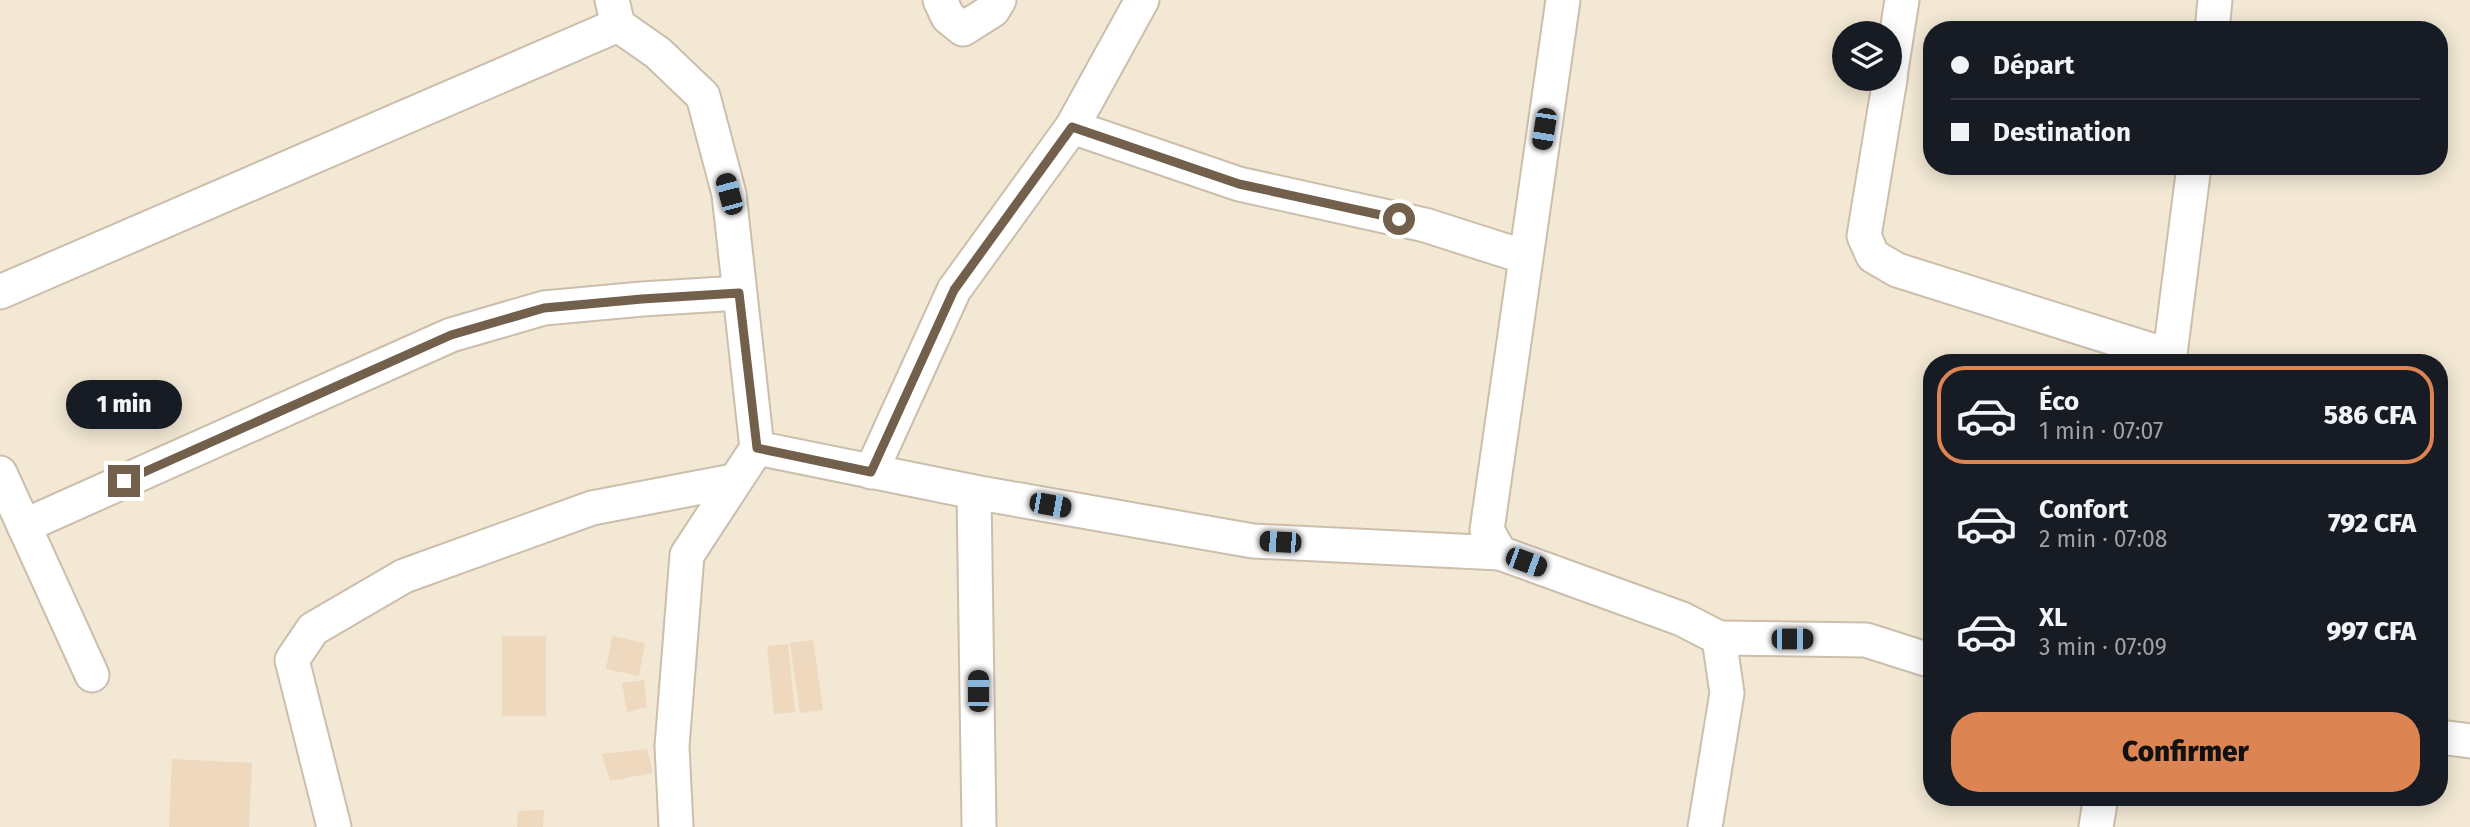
<!DOCTYPE html>
<html lang="fr">
<meta charset="utf-8">
<style>
:root{--surface:#171b24;--page:#20242c;--text:#f1f3f6;--muted:#9ea1a6;--line:#363941;--accent:#dd8552}
body{margin:0;font-family:"Fira Sans",sans-serif;background:var(--page);color:var(--text);height:100vh;display:flex;flex-direction:column;font-size:26px;white-space:nowrap}
*{box-sizing:border-box;margin:0}
p{font-size:23px;color:var(--muted)}
.icon{flex:none;width:38px;height:38px;fill:none;stroke:currentColor;stroke-width:2;stroke-linecap:round;stroke-linejoin:round}
.map{position:relative;flex:1;overflow:hidden}
.side{position:absolute;left:1923px;top:354px;width:525px;height:452px;display:flex;flex-direction:column;background:var(--surface);border-radius:28px;box-shadow:0 4px 18px #0003}
.side>*{flex:none}
.hud{position:absolute;left:1923px;top:21px;width:525px;height:154px;border-radius:28px;box-shadow:0 4px 18px #0003;display:grid;align-content:center;height:154px;padding:0 28px;background:var(--surface)}
.buttons{position:absolute;left:1832px;top:21px;display:grid;gap:14px}
.buttons a{display:grid;place-items:center;width:70px;height:70px;border-radius:50%;background:var(--surface);box-shadow:0 4px 18px #0003;font-size:35px}
.end{position:absolute;width:32px;height:32px;margin:-16px;border:9px solid #725f4c;background:#fff;box-shadow:0 0 0 4px #fff}
.from{border-radius:50%}
.bubble{position:absolute;height:49px;border-radius:24px;background:var(--surface);box-shadow:0 4px 18px #0003;font-size:23px;font-weight:800;line-height:49px;text-align:center}
.car{position:absolute;width:21px;height:42px;margin:-21px -10px;border-radius:9px;box-shadow:0 0 5px 2px #0007;background:linear-gradient(#222 24%,#8ab4d8 0 40%,#222 0 76%,#8ab4d8 0 86%,#222 0)}
.hud b{display:flex;align-items:center;gap:24px;height:66px;font-size:26px}
.hud b+b{border-top:2px solid var(--line)}
.hud i{width:18px;height:18px;background:var(--text)}
ul{padding:12px 0 0;list-style:none}
li{display:flex;align-items:center;gap:21px;height:98px;margin:0 14px 10px;padding:0 14px;border:4px solid transparent;border-radius:28px}
li div{flex:1}
li b{display:block;font-size:26px}
li em{font-style:normal;font-weight:800}
li.on{border-color:var(--accent)}
li>.icon{width:63px;height:63px;stroke-width:1.5}
.button{display:flex;gap:14px;margin-top:auto;padding:14px 28px}
.button a{flex:1;height:80px;border-radius:28px;background:var(--accent);color:#111;font-size:28px;font-weight:800;line-height:80px;text-align:center}
.map>svg:first-child{display:block}
.residential{fill:#f2e8d4;fill-rule:evenodd}
.building{fill:#eed9bf}
.lines{fill:none;stroke-linecap:round;stroke-linejoin:round}
.minor-casing{stroke:#ccbeac;stroke-width:37}
.minor{stroke:#fff;stroke-width:33}
.route{stroke:#725f4c;stroke-width:9}
</style>
<div class="map">
<svg width="2470" height="827" viewBox="0 0 2470 827">
<rect width="100%" height="100%" fill="#fbf6e5"/>
<!-- residential -->
<path class="residential" d="M0 0H2470V827H0ZM1932 30H2440V166H1932ZM1844 33H1890V79H1844ZM1932 362H2440V796H1932Z"/>
<!-- building -->
<g class="building">
<rect x="502" y="636" width="44" height="80"/>
<polygon points="612,636 645,643 639,676 606,669"/>
<polygon points="813,640 823,710 800,713 790,643"/>
<polygon points="788,644 795,712 774,714 767,646"/>
<polygon points="644,680 647,707 627,712 622,683"/>
<polygon points="647,749 653,773 610,781 602,754"/>
<polygon points="172,759 252,763 249,827 169,827"/>
<polygon points="544,810 543,827 517,827 518,811"/>
</g>
<g class="lines">
<!-- minor casing -->
<g class="minor-casing">
<g id="minor">
<polyline points="612,0 618,25 658,53 703,96 729,194 757,448 687,555 672,746 676,827"/>
<polyline points="940,0 948,17 963,29 993,10 999,0"/>
<polyline points="1563,0 1487,530 1500,553 1682,619 1719,638 1727,693 1705,827"/>
<polyline points="2212,30 2215,0"/>
<polyline points="1890,76 1902,0"/>
<polyline points="1890,79 1864,236 1873,256 1897,270 2170,356"/>
<polyline points="1072,127 1239,184 1425,225 1525,257"/>
<polyline points="0,292 618,25"/>
<polyline points="2169,362 2194,166"/>
<polyline points="757,448 974,492 1253,541 1500,553"/>
<polyline points="871,472 954,290 1072,127 1142,0"/>
<polyline points="0,473 92,675"/>
<polyline points="974,492 979,827"/>
<polyline points="24,526 451,335 544,308 642,299 739,293"/>
<polyline points="1719,638 1866,640 1932,661"/>
<polyline points="2440,737 2470,741"/>
<polyline points="334,827 292,660 313,629 404,576 592,508 733,481"/>
<polyline points="2096,827 2101,796"/>
</g>
</g>
<!-- minor -->
<use href="#minor" class="minor"/>
</g>
<g class="lines">
<!-- route -->
<polyline class="route" points="124,481 451,335 544,308 642,299 739,293 757,448 871,472 954,290 1072,127 1239,184 1399,219"/>
</g>
</svg>
<div class="buttons">
<a><svg class="icon" aria-label="layers" viewBox="0 0 24 24"><path d="M12 4l9 5-9 5-9-5zM3 14l9 5 9-5"/></svg></a>
</div>
<i class="end from" style="left:1399px;top:219px"></i>
<i class="end" style="left:124px;top:481px"></i>
<div class="bubble" style="left:66px;top:380px;width:116px">1 min</div>
<i class="car" style="left:1544px;top:129px;rotate:189deg"></i>
<i class="car" style="left:729px;top:194px;rotate:345deg"></i>
<i class="car" style="left:1050px;top:505px;rotate:100deg"></i>
<i class="car" style="left:1280px;top:542px;rotate:273deg"></i>
<i class="car" style="left:1526px;top:562px;rotate:110deg"></i>
<i class="car" style="left:1792px;top:639px;rotate:90deg"></i>
<i class="car" style="left:978px;top:691px;rotate:0deg"></i>
<div class="hud">
<b><i class="from"></i>Départ</b>
<b><i></i>Destination</b>
</div>
<section class="side">
<ul>
<li class="on"><svg class="icon" aria-label="car" viewBox="0 0 24 24"><path d="M5 17H2v-5l4-1 3-4h7l3 4 3 1v5h-3M9 17h6M6 11h13"/><circle cx="7" cy="17" r="2"/><circle cx="17" cy="17" r="2"/></svg><div><b>Éco</b><p>1 min · 07:07</p></div><em>586 CFA</em></li>
<li><svg class="icon" aria-label="car" viewBox="0 0 24 24"><path d="M5 17H2v-5l4-1 3-4h7l3 4 3 1v5h-3M9 17h6M6 11h13"/><circle cx="7" cy="17" r="2"/><circle cx="17" cy="17" r="2"/></svg><div><b>Confort</b><p>2 min · 07:08</p></div><em>792 CFA</em></li>
<li><svg class="icon" aria-label="car" viewBox="0 0 24 24"><path d="M5 17H2v-5l4-1 3-4h7l3 4 3 1v5h-3M9 17h6M6 11h13"/><circle cx="7" cy="17" r="2"/><circle cx="17" cy="17" r="2"/></svg><div><b>XL</b><p>3 min · 07:09</p></div><em>997 CFA</em></li>
</ul>
<div class="button"><a>Confirmer</a></div>
</section>
</div>
